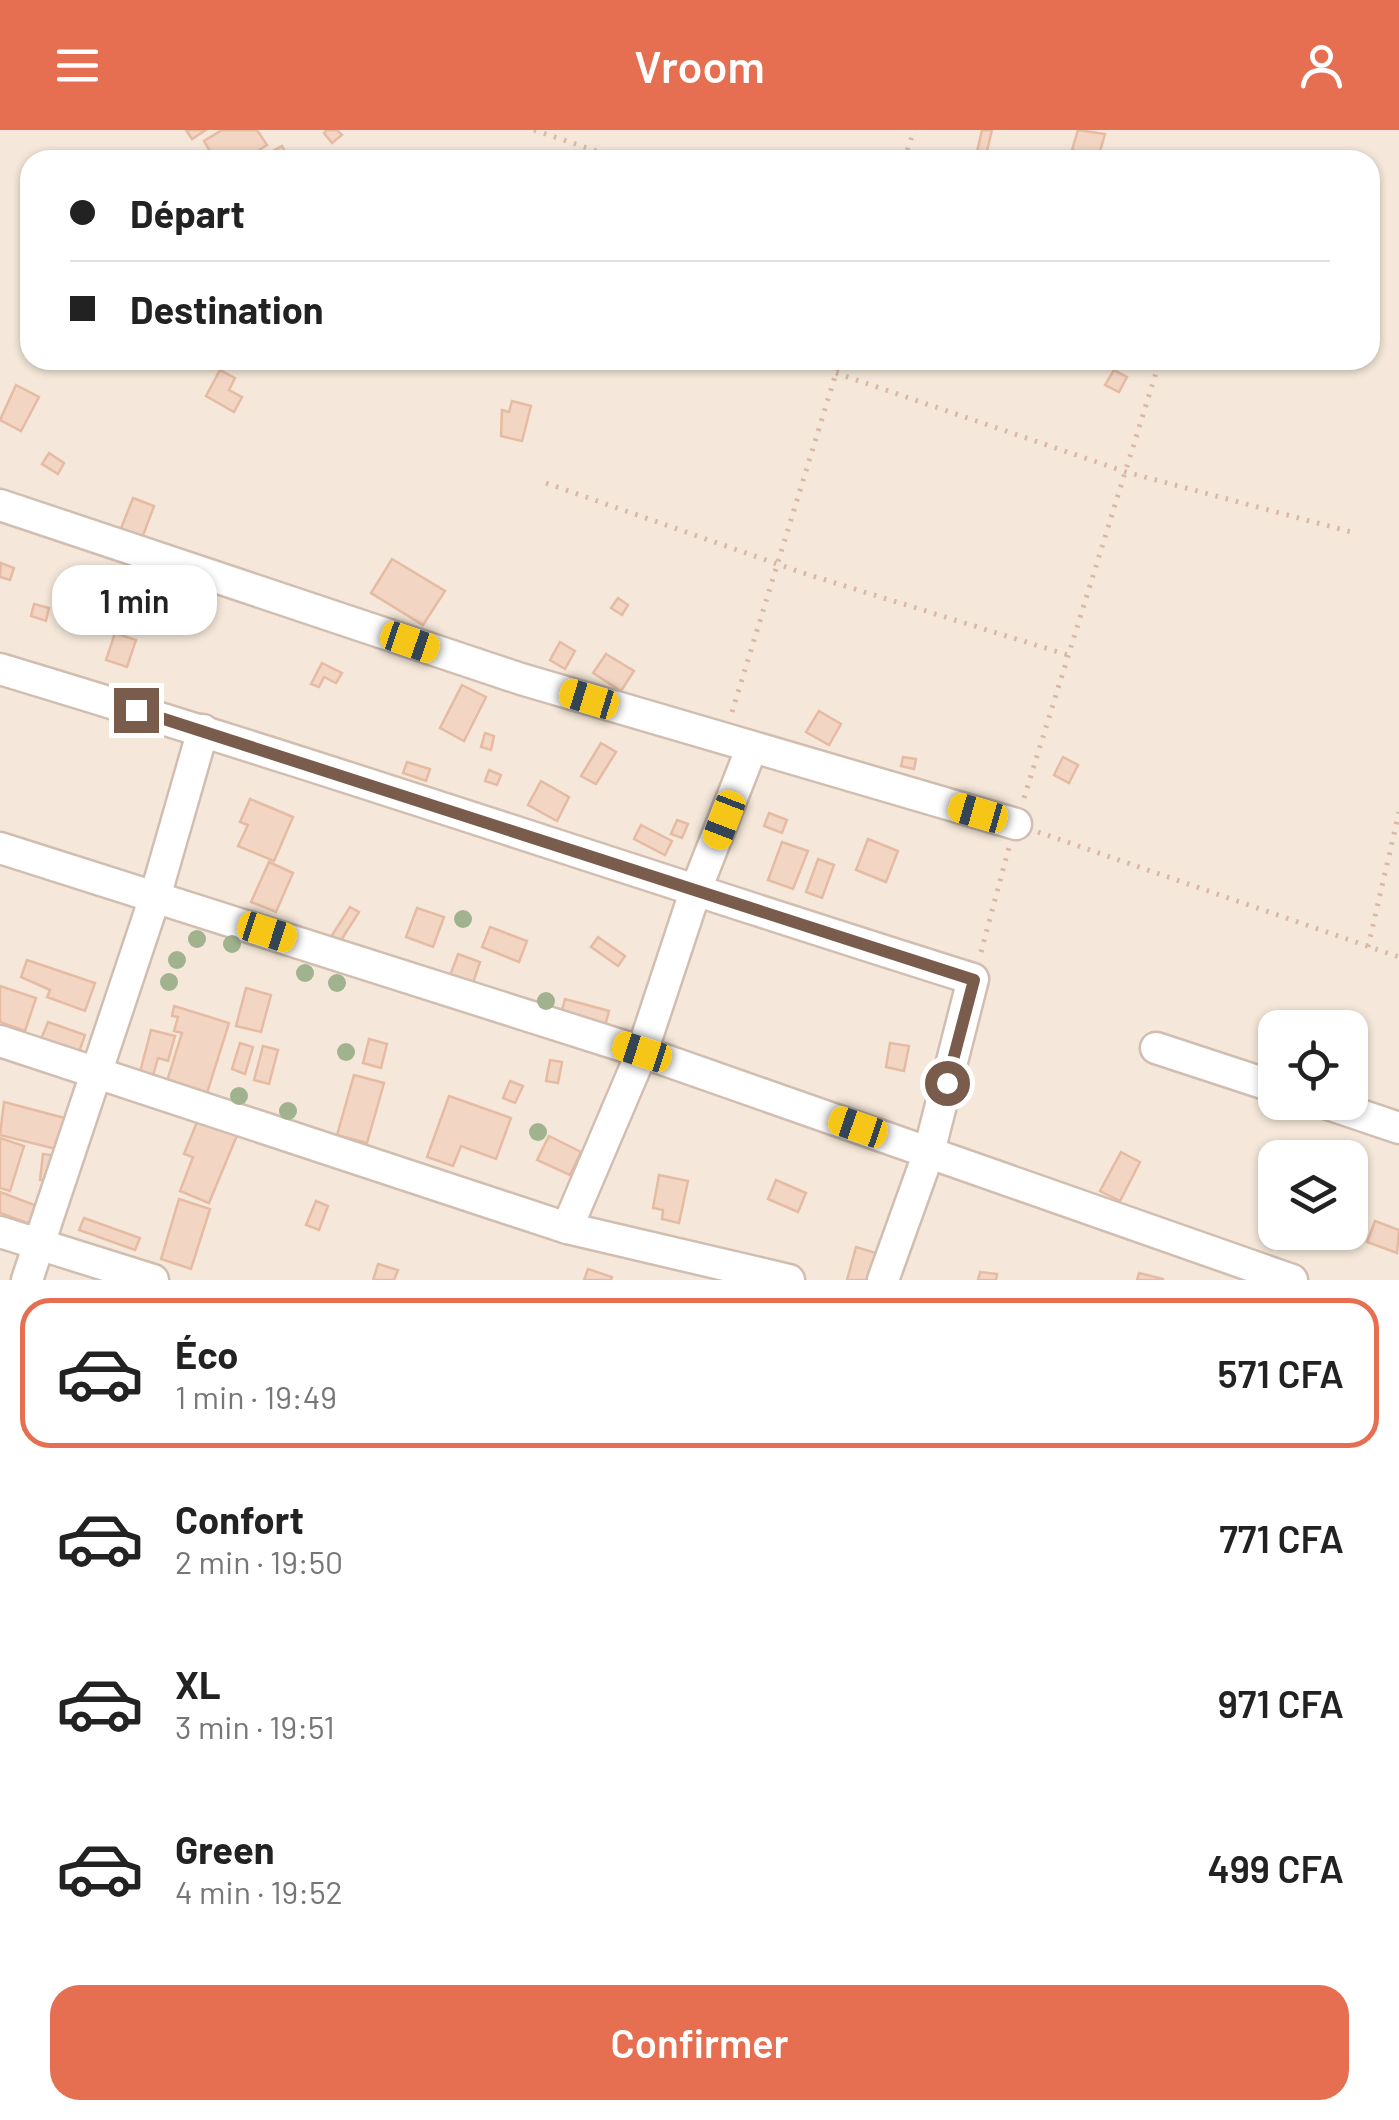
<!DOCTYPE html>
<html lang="fr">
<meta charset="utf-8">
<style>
:root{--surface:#fff;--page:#f6f6f6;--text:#222;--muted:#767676;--line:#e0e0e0;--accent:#e76f51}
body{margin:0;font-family:Barlow,sans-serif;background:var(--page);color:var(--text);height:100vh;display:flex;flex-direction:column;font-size:38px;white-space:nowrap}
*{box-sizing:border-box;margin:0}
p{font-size:32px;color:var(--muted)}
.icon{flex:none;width:55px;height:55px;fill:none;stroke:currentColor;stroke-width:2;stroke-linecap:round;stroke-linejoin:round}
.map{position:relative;height:1150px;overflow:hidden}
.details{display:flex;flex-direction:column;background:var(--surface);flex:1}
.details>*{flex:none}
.guide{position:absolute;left:20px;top:20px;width:1360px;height:220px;border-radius:30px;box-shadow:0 2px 8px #0004;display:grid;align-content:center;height:220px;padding:0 50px;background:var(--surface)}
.tools{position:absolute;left:1258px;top:880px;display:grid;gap:20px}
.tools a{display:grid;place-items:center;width:110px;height:110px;border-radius:20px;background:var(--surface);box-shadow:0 2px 8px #0004;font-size:50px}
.end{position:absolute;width:45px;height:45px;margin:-22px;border:12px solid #7a5c4d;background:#fff;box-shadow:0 0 0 5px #fff}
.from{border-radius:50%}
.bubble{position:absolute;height:70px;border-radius:30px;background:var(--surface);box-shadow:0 2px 8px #0004;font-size:32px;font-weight:600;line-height:70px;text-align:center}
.car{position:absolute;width:30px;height:60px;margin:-30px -15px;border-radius:12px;box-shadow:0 0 8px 2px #0007;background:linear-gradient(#f5c518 24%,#345 0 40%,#f5c518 0 76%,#345 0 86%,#f5c518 0)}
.guide b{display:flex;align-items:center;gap:35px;height:95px;font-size:38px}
.guide b+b{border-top:2px solid var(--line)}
.guide i{width:25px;height:25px;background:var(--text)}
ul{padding:18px 0 0;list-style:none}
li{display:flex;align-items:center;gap:30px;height:150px;margin:0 20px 15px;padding:0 30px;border:5px solid transparent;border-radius:30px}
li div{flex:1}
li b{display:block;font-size:38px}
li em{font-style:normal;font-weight:600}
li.active{border-color:var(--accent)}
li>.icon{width:90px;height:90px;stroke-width:1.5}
.button{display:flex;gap:20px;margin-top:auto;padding:20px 50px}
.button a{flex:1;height:115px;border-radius:30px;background:var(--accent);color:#fff;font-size:40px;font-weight:600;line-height:115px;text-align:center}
header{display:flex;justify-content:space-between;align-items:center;height:130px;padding:0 50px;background:var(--accent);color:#fff;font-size:45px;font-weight:600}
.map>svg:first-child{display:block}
.residential{fill:#f5e8da;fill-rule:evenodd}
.building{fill:#f3d5c3;stroke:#e6bba3;stroke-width:2.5}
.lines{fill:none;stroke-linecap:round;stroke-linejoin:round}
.minor-casing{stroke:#d1beb0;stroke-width:35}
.path{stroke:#d9b8a5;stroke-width:5;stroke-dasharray:2.5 8;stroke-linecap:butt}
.minor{stroke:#fff;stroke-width:30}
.tree{fill:#a0b28e}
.route{stroke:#7a5c4d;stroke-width:12}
</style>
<header><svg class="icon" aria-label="menu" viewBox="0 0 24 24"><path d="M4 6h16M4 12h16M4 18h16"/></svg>Vroom<svg class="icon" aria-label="person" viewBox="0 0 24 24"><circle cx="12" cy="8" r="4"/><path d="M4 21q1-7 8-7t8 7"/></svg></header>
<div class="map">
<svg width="1399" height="1150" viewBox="0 0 1399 1150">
<rect width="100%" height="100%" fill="#fdf6ec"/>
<!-- residential -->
<path class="residential" d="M0 0H1399V1150H0ZM30 30H1370V230H30ZM1275 898H1350V972H1275ZM1275 1028H1350V1102H1275Z"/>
<!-- building -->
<g class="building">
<polygon points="186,0 206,0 192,9"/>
<polygon points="222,0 257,0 267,15 243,30 215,30 204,11"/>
<polygon points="327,0 337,0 342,5 332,13 324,3"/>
<polygon points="982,0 992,0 986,25 977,22"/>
<polygon points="1078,0 1105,4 1098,28 1072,20"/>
<polygon points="282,16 290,30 272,30 268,24"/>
<polygon points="595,230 625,230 623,238"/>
<polygon points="220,240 235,248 229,260 242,267 234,282 206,266"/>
<polygon points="1114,240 1127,247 1119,262 1105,255"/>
<polygon points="16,255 39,267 21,301 0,290"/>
<polygon points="512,271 531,276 522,311 501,306 502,280 509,282"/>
<polygon points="49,323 64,333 58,344 42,334"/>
<polygon points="133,368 154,376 138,419 116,411"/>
<polygon points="392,429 445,461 423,495 371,463"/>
<polygon points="1,433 14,438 10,450 0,447"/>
<polygon points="618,468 628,475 622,485 611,478"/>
<polygon points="134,471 169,483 162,503 126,490"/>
<polygon points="34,474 49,478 46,491 31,486"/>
<polygon points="115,503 136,510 127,537 106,530"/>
<polygon points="560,512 575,521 565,539 550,530"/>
<polygon points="606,524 634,541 621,561 593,543"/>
<polygon points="322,533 342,543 336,553 324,547 319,557 311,554"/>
<polygon points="462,555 486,567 464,611 440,598"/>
<polygon points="819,581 841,594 829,615 806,602"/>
<polygon points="485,603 494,606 491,620 481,617"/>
<polygon points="601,613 616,622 596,654 581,646"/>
<polygon points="903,627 916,629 914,639 901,636"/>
<polygon points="1063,627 1078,635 1069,653 1054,645"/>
<polygon points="407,632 430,639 426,651 403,643"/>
<polygon points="489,640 501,645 497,655 485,651"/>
<polygon points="541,651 569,667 557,691 528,675"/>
<polygon points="250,669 293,687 274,731 238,716 248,695 240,692"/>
<polygon points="769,683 787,690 782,703 764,696"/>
<polygon points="677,690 688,694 682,708 671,704"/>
<polygon points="641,695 672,711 665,725 634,709"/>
<polygon points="868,709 898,721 886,752 856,740"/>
<polygon points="782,712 808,721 793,759 768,750"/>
<polygon points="818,729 834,735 822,768 806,762"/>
<polygon points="269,732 293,743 276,782 251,772"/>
<polygon points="350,777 359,782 338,815 329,810"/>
<polygon points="417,778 444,787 433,817 406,807"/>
<polygon points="490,797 527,811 519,832 482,817"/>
<polygon points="598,807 625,826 618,836 591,817"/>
<polygon points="458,824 480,832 471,859 448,851"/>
<polygon points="27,830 95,853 85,881 47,867 50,860 21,847"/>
<polygon points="0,856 36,868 25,901 0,892"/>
<polygon points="246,858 271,865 261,902 236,896"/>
<polygon points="565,869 609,881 603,903 559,892"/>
<polygon points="174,876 229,893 207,963 167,951 182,903 174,901 178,887 172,886"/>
<polygon points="48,892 85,905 77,928 39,914"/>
<polygon points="151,900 175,906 168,931 158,928 152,949 139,946"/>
<polygon points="369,909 387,914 381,938 363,933"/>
<polygon points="240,913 253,917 245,944 232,939"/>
<polygon points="890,913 909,916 904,941 886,937"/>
<polygon points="263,916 278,920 269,954 254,950"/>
<polygon points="550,930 562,932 558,953 546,951"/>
<polygon points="354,945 384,953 367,1013 337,1005"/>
<polygon points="510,951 523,956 515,973 503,968"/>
<polygon points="449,966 511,988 496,1029 461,1016 453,1036 427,1027"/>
<polygon points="4,972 72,990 64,1021 0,1005"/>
<polygon points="199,987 238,1003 209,1073 180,1061 193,1027 184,1024"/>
<polygon points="549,1006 581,1022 570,1045 537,1030"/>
<polygon points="0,1008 24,1016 10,1061 0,1058"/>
<polygon points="1121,1022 1140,1032 1120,1071 1100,1061"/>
<polygon points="43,1024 59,1026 57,1052 40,1050"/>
<polygon points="659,1045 688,1051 679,1093 662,1089 663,1080 653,1078"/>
<polygon points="776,1050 806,1063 798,1082 768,1069"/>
<polygon points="0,1062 37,1076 30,1094 0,1083"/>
<polygon points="179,1069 210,1079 191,1139 161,1129"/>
<polygon points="316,1071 328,1076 319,1100 306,1095"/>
<polygon points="84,1088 140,1108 135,1120 79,1100"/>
<polygon points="1375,1091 1399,1100 1397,1123 1367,1112"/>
<polygon points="856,1117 882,1125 874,1150 847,1150"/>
<polygon points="378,1134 398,1140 394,1150 373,1150"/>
<polygon points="588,1139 612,1147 611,1150 584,1150"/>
<polygon points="980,1142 997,1144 996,1150 978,1150"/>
<polygon points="1139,1143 1163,1149 1163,1150 1137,1150"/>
</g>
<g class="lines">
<!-- minor casing -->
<g class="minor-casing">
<g id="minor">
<polyline points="0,375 521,549 1016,694"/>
<path d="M0 539C326 637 648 747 973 849L929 1022 883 1150"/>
<polyline points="0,718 642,922 1292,1150"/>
<polyline points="0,911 567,1098 789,1150"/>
<polyline points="1156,918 1275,957"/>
<polyline points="1322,972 1399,998"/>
<polyline points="567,1098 642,922 695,762 752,617"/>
<polyline points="0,1102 153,1150"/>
<polyline points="27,1150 155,767 203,600"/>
</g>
</g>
<!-- path -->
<g class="path">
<polyline points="534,0 623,30"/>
<polyline points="904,30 914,0"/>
<polyline points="1225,30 1228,21"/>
<polyline points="836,243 1126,342 1355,403"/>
<polyline points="546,353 803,443 1068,525"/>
<polyline points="732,582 840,230"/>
<polyline points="1024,668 1160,230"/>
<polyline points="1038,702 1399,827"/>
<polyline points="1368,817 1399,682"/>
<polyline points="981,822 1009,717"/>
</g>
<!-- minor -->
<use href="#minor" class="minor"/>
</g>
<!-- trees -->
<g class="tree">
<circle cx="463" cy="789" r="9"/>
<circle cx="197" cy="809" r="9"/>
<circle cx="232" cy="814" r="9"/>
<circle cx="177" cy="830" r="9"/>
<circle cx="305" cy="843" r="9"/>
<circle cx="169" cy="852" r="9"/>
<circle cx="337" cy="853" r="9"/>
<circle cx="546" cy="871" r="9"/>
<circle cx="346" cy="922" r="9"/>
<circle cx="239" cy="966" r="9"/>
<circle cx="288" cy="981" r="9"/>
<circle cx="538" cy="1002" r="9"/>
</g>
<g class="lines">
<!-- route -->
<polyline class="route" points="136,580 974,850 947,953"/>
</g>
</svg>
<div class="tools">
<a><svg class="icon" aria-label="locate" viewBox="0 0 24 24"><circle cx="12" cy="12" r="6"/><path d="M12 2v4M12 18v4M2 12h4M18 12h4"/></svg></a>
<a><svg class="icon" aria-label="layers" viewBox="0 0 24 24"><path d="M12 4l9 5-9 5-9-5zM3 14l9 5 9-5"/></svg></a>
</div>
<i class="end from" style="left:947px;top:953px"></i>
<i class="end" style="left:136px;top:580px"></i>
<div class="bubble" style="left:52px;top:435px;width:165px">1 min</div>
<i class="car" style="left:410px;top:512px;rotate:109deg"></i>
<i class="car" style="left:589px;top:569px;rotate:287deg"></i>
<i class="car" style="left:978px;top:683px;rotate:286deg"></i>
<i class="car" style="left:724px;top:690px;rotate:201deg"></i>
<i class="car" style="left:267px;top:802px;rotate:108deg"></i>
<i class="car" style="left:642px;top:922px;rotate:288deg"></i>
<i class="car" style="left:858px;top:997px;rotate:289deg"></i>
<div class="guide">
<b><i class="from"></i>Départ</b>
<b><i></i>Destination</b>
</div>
</div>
<section class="details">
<ul>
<li class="active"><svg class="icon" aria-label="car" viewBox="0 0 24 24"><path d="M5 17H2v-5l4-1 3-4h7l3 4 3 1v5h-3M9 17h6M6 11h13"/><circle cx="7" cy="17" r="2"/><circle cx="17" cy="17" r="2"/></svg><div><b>Éco</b><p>1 min · 19:49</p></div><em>571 CFA</em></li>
<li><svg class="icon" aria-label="car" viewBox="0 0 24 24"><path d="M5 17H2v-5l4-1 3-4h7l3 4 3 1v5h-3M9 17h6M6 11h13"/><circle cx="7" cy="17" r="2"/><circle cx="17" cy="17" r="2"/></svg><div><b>Confort</b><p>2 min · 19:50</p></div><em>771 CFA</em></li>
<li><svg class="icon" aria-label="car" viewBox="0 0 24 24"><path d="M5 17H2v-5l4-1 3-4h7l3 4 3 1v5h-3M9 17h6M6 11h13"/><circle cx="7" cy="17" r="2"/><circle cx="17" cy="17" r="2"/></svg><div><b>XL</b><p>3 min · 19:51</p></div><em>971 CFA</em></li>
<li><svg class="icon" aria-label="car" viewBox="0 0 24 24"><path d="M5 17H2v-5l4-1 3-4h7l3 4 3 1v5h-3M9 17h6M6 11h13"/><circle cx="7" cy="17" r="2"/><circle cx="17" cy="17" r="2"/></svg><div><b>Green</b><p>4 min · 19:52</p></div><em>499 CFA</em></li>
</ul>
<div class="button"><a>Confirmer</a></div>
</section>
